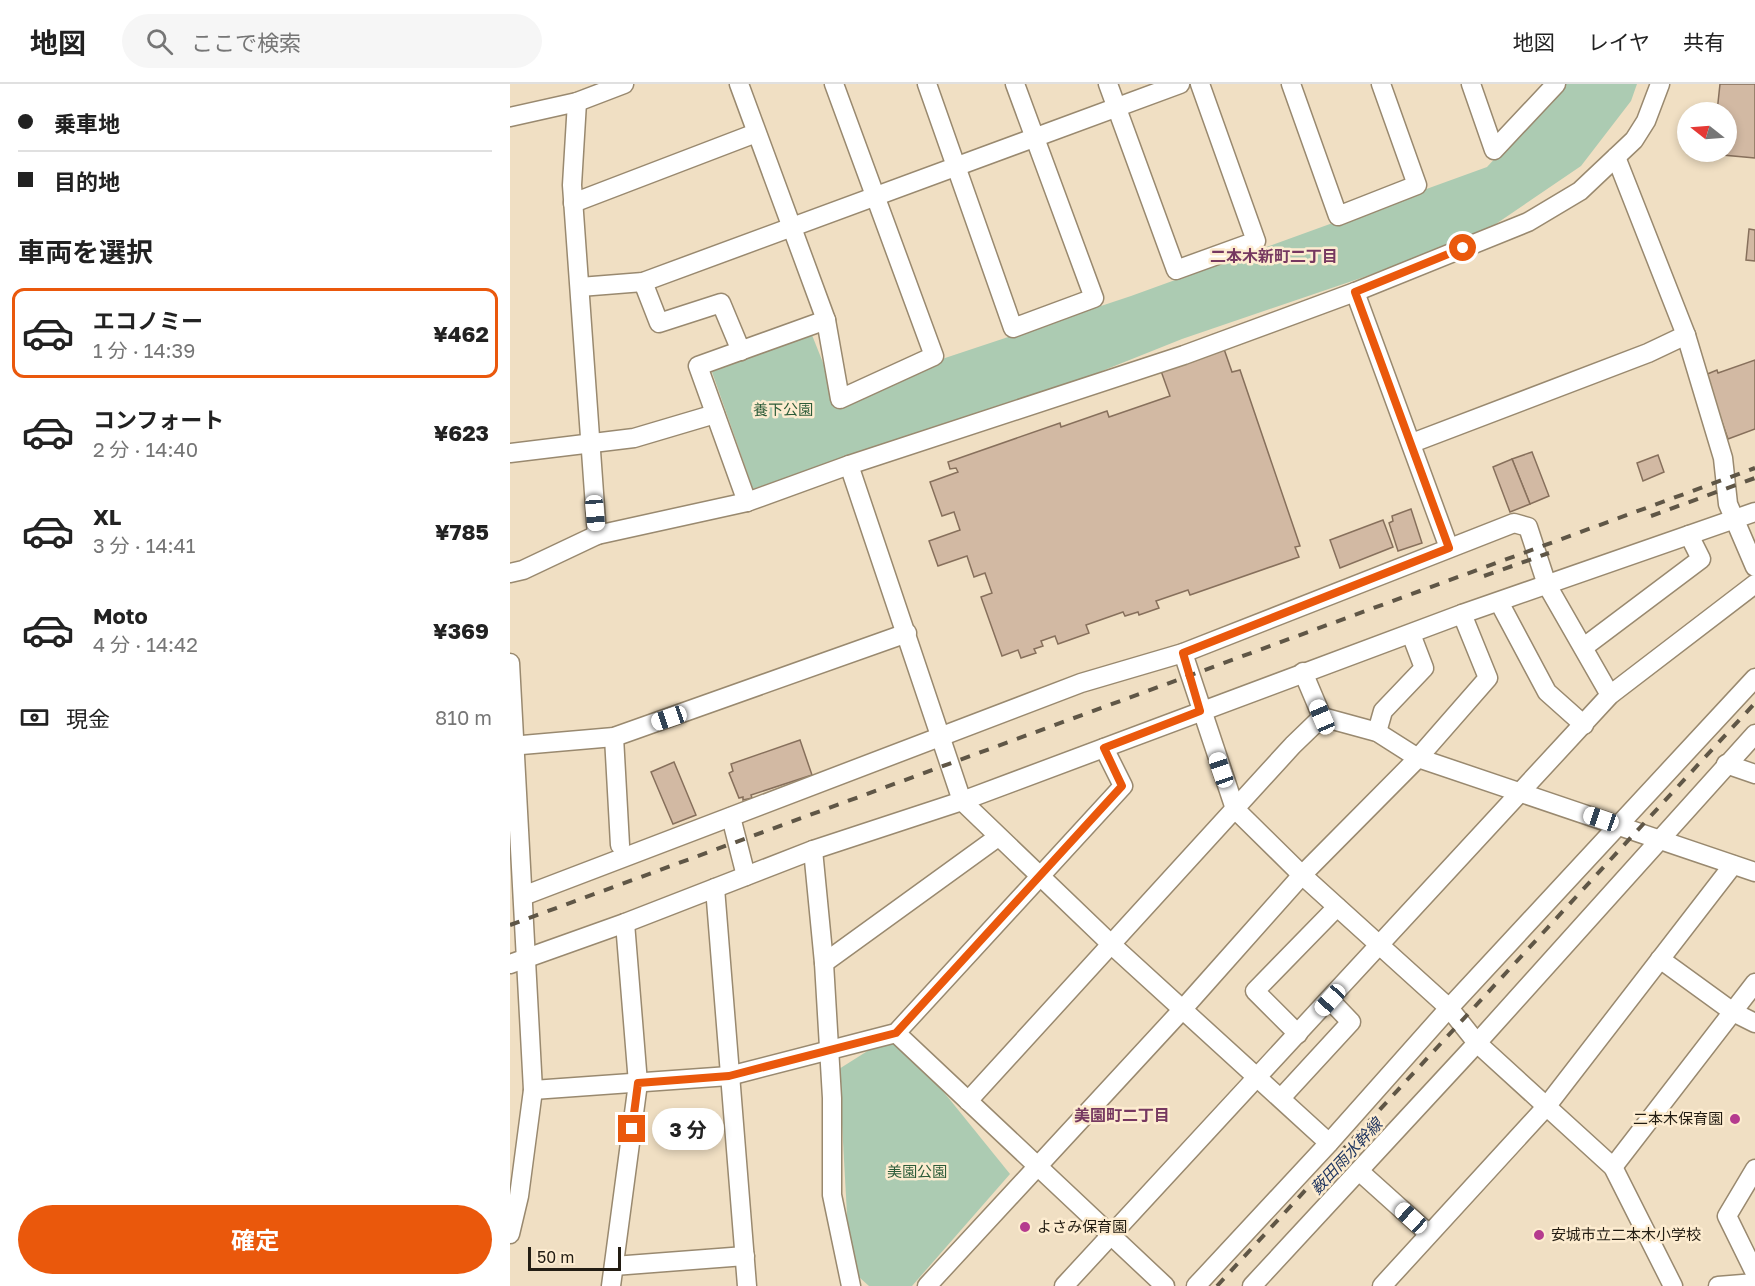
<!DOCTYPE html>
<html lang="ja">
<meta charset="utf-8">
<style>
:root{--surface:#fff;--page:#f6f6f6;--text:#222;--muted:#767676;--line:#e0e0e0;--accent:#ea580c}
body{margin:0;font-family:"Golos Text","Noto Sans JP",sans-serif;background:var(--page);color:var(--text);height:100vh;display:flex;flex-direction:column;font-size:22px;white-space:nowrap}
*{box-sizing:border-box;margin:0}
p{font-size:20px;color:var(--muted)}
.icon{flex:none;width:33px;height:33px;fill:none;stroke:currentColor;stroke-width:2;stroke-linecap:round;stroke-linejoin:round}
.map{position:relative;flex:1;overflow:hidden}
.side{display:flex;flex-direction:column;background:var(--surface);width:510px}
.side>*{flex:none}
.hud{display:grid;align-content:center;height:132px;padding:0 18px;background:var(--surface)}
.needle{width:39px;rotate:287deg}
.tools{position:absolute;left:1167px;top:18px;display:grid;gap:12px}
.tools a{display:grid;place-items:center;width:60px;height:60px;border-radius:50%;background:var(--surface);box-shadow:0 3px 9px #0003;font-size:30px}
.scale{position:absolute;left:18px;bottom:15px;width:93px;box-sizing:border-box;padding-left:6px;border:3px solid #231d13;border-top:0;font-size:16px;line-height:21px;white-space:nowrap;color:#231d13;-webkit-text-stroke:4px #fdecd0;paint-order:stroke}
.end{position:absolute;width:27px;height:27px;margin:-14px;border:8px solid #ea580c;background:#fff;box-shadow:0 0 0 3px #fff}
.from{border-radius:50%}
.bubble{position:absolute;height:42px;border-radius:21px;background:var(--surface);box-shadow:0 3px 9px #0003;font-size:20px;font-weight:700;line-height:42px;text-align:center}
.car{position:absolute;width:18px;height:36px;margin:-18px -9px;border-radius:8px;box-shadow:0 0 4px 2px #0007;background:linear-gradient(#fff 24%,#345 0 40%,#fff 0 76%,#345 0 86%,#fff 0)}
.hud b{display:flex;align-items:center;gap:21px;height:57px;font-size:22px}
.hud b+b{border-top:2px solid var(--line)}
.hud i{width:15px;height:15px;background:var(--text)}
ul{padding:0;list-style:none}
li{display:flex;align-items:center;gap:18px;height:90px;margin:0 12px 9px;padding:0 6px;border:3px solid transparent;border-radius:12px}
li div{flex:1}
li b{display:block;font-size:22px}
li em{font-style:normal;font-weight:700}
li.selected{border-color:var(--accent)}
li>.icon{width:54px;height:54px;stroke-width:1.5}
h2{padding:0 18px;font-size:27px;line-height:72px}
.pay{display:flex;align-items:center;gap:15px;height:66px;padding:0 18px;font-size:22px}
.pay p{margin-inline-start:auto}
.button{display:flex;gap:12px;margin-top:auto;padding:12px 18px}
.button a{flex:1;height:69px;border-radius:36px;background:var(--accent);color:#fff;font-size:24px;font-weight:700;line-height:69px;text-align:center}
header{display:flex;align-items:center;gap:36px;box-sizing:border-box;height:84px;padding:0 30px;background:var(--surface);border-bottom:2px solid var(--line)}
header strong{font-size:28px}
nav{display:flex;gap:33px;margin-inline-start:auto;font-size:21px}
.search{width:420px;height:54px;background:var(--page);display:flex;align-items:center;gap:15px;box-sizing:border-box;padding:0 21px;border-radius:33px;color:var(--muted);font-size:22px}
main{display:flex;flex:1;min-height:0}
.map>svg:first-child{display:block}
.green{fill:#accbb2}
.building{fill:#d2b9a3;stroke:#87705c;stroke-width:1.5}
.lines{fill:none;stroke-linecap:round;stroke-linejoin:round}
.minor-casing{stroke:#99896f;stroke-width:21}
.minor{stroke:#fff;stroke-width:18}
.rail{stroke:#5f5646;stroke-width:4;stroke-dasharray:10 10;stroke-linecap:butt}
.route{stroke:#ea580c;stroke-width:8}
.poi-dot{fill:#b53b8e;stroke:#fdecd0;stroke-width:2}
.labels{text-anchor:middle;stroke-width:5;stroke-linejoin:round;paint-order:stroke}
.park-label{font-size:15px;fill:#2d5c39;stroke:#fdecd0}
.poi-label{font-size:15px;fill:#231d13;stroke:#fdecd0;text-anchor:start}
.neighbourhood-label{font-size:16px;font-weight:bold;fill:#763860;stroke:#fdecd0}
.water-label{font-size:16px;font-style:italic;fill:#233861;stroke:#fdecd0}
</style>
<header>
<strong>地図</strong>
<div class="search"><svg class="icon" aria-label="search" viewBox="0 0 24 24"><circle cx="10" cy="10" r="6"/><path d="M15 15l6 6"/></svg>ここで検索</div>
<nav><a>地図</a><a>レイヤ</a><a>共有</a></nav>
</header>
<main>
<section class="side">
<div class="hud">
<b><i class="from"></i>乗車地</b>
<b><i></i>目的地</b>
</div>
<h2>車両を選択</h2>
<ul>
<li class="selected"><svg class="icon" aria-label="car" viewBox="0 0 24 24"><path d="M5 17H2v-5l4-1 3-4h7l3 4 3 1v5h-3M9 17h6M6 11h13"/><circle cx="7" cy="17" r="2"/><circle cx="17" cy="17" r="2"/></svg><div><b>エコノミー</b><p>1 分 · 14:39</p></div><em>¥462</em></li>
<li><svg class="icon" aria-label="car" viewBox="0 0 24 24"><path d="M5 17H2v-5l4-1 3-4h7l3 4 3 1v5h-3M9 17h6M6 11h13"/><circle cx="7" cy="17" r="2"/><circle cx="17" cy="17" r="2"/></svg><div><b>コンフォート</b><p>2 分 · 14:40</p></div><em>¥623</em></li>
<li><svg class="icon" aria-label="car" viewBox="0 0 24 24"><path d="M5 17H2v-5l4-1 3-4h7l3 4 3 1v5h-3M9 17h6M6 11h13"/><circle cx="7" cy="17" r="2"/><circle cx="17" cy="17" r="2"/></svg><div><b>XL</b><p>3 分 · 14:41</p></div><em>¥785</em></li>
<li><svg class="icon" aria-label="car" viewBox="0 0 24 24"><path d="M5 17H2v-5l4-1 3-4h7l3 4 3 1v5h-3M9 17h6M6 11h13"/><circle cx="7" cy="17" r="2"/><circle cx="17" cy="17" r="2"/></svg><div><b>Moto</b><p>4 分 · 14:42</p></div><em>¥369</em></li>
</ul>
<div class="pay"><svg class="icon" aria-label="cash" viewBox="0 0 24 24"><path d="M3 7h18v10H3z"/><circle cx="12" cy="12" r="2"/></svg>現金<p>810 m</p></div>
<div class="button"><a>確定</a></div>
</section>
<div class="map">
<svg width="1245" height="1202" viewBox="0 0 1245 1202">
<rect width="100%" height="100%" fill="#f0dfc3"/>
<!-- green -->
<g class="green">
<polygon points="1054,0 1127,0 1121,17 1071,82 974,148 854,193 672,255 552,303 243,405 202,288 300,246 329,319 420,279 621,212 977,83"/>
<polygon points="386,949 500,1090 402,1202 359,1202 340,1185 329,985"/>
</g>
<!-- building -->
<g class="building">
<polygon points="1210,0 1245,0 1245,74 1202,70 1203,68 1216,68 1216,28 1207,28"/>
<polygon points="1239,145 1245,146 1245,177 1236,176"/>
<polygon points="714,265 722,288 730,286 790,462 785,463 789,473 680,511 678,506 646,517 649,524 629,531 628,528 615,532 613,528 576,541 579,549 548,560 545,552 531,557 533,562 524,565 526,569 511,574 508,566 492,572 471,513 482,509 475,489 464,493 457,472 428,482 419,457 450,446 444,428 432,432 420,398 448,388 446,384 440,385 438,378 550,339 551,343 597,327 599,333 660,312 651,287"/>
<polygon points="1245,276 1245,345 1218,355 1195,291 1207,286 1208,289"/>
<polygon points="1022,368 1039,412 1020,420 1002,375"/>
<polygon points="1148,371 1154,388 1133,397 1127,379"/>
<polygon points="1002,375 1020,420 1000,428 983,383"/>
<polygon points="901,425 912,459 888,467 879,439 883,437 882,432"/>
<polygon points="873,436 883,463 830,484 820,456"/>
<polygon points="290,656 302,691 241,711 242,714 233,716 233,713 229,714 219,689 223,687 221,680"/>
<polygon points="164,678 186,731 163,740 141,688"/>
</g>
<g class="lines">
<!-- minor casing -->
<g class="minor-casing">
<g id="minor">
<polyline points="229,0 316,236 330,315 424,272 324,0"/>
<polyline points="417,0 503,244 584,214 505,0"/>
<polyline points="598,0 666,186 746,157 690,0"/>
<polyline points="781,0 828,132 907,101 871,0"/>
<polyline points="961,0 984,66 1046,0"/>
<polyline points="67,18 62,101 87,451"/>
<polyline points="0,33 67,18 114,0"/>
<polyline points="1106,73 1176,251 1213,374 1218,420 1245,483"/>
<polyline points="63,119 246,49"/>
<polyline points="133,198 149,239 211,219 231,267"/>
<polyline points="70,203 133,198 670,0"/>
<polyline points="845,208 939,464"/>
<polyline points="902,359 1138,269 1176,251"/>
<polyline points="0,369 124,354 205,330"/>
<polyline points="339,381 452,717 603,862 819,1059"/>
<polyline points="237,418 188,282 316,236"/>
<polyline points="0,489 13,486 87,451 237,418 339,381 674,271 845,208 1018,138 1070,107 1124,56 1136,37 1150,0"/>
<polyline points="989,518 1037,608 1074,641"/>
<polyline points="1074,563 1191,475 1179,451"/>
<polyline points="673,569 725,725 792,791 939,924 967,959 1103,1083 1163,1202"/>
<polyline points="0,579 23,1006 9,1112 0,1150"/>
<polyline points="793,588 812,633"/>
<polyline points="812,633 867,648 908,674 1245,788"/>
<polyline points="867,648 873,627 914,584 901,550"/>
<polyline points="104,653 110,761"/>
<polyline points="0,662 104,653 397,549"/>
<polyline points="1216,680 1245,690"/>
<polyline points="221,733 236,792"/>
<polyline points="303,766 314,879 322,1014 322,1111 341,1202"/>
<polyline points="205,804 237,1202"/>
<polyline points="13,812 571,599 673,569 1004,439 1018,443 1037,501 1100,611"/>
<polyline points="1150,875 1223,928 1245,939"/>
<polyline points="314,879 488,753"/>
<polyline points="0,880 115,839 303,766 452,717 952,530 1245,428"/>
<polyline points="386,949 655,1202"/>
<polyline points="788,950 745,907 827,823"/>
<polyline points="23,1006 219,992 386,949 613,702 594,664"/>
<polyline points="771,1014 841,938 820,916"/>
<polyline points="458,1017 783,661 812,633"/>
<polyline points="1103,1083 1245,899"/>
<polyline points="1245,1085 1217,1132 1245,1189"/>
<polyline points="849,1087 918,1149"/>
<polyline points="104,1182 235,1172"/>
<polyline points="101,1202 128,999 115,839"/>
<polyline points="417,1202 672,926 792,791 908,674 978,594 952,530"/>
<polyline points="554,1202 1100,611 1245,500"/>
<polyline points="686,1202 819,1059 939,924 1245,594"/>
<polyline points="742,1202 967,959 1245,650"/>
<polyline points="872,1202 1036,1023 1223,781"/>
<polyline points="1208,1202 1245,1199"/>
</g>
</g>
<!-- minor -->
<use href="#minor" class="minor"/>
<!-- rail -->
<g class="rail">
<polyline points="1141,432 1245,394"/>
<polyline points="974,492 1039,469"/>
<polyline points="0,841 1245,384"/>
<polyline points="707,1202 1245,619"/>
</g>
</g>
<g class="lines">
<!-- route -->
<polyline class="route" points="122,1045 128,999 219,992 386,949 612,702 594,664 690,627 673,569 939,464 845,208 953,164"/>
</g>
<!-- markers -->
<g class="poi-dot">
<circle cx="1225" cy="1035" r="6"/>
<circle cx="515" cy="1143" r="6"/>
<circle cx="1029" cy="1151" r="6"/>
</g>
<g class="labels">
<!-- park labels -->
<g class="park-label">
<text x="273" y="331">養下公園</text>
<text x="407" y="1093">美園公園</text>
</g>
<!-- poi labels -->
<g class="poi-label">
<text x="1213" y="1040" text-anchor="end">二本木保育園</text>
<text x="527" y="1148">よさみ保育園</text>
<text x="1041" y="1156">安城市立二本木小学校</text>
</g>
<!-- neighbourhood labels -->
<g class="neighbourhood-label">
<text x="764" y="178">二本木新町二丁目</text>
<text x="612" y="1037">美園町二丁目</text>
</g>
<!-- water labels -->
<g class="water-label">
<text transform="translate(836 1072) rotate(-47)" y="6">薮田雨水幹線</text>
</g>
</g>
</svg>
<div class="tools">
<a><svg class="needle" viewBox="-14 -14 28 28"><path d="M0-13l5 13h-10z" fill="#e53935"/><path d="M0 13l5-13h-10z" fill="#767676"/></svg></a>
</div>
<div class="scale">50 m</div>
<i class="end from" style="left:953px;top:164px"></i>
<i class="end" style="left:122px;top:1045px"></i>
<div class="bubble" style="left:142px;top:1024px;width:72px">3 分</div>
<i class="car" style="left:85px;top:429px;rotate:175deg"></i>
<i class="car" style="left:812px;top:633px;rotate:337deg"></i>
<i class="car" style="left:159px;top:634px;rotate:251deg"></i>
<i class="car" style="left:711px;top:686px;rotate:341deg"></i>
<i class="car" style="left:1091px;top:735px;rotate:289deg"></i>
<i class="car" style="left:820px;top:916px;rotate:222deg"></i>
<i class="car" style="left:901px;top:1134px;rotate:312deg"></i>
</div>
</main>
